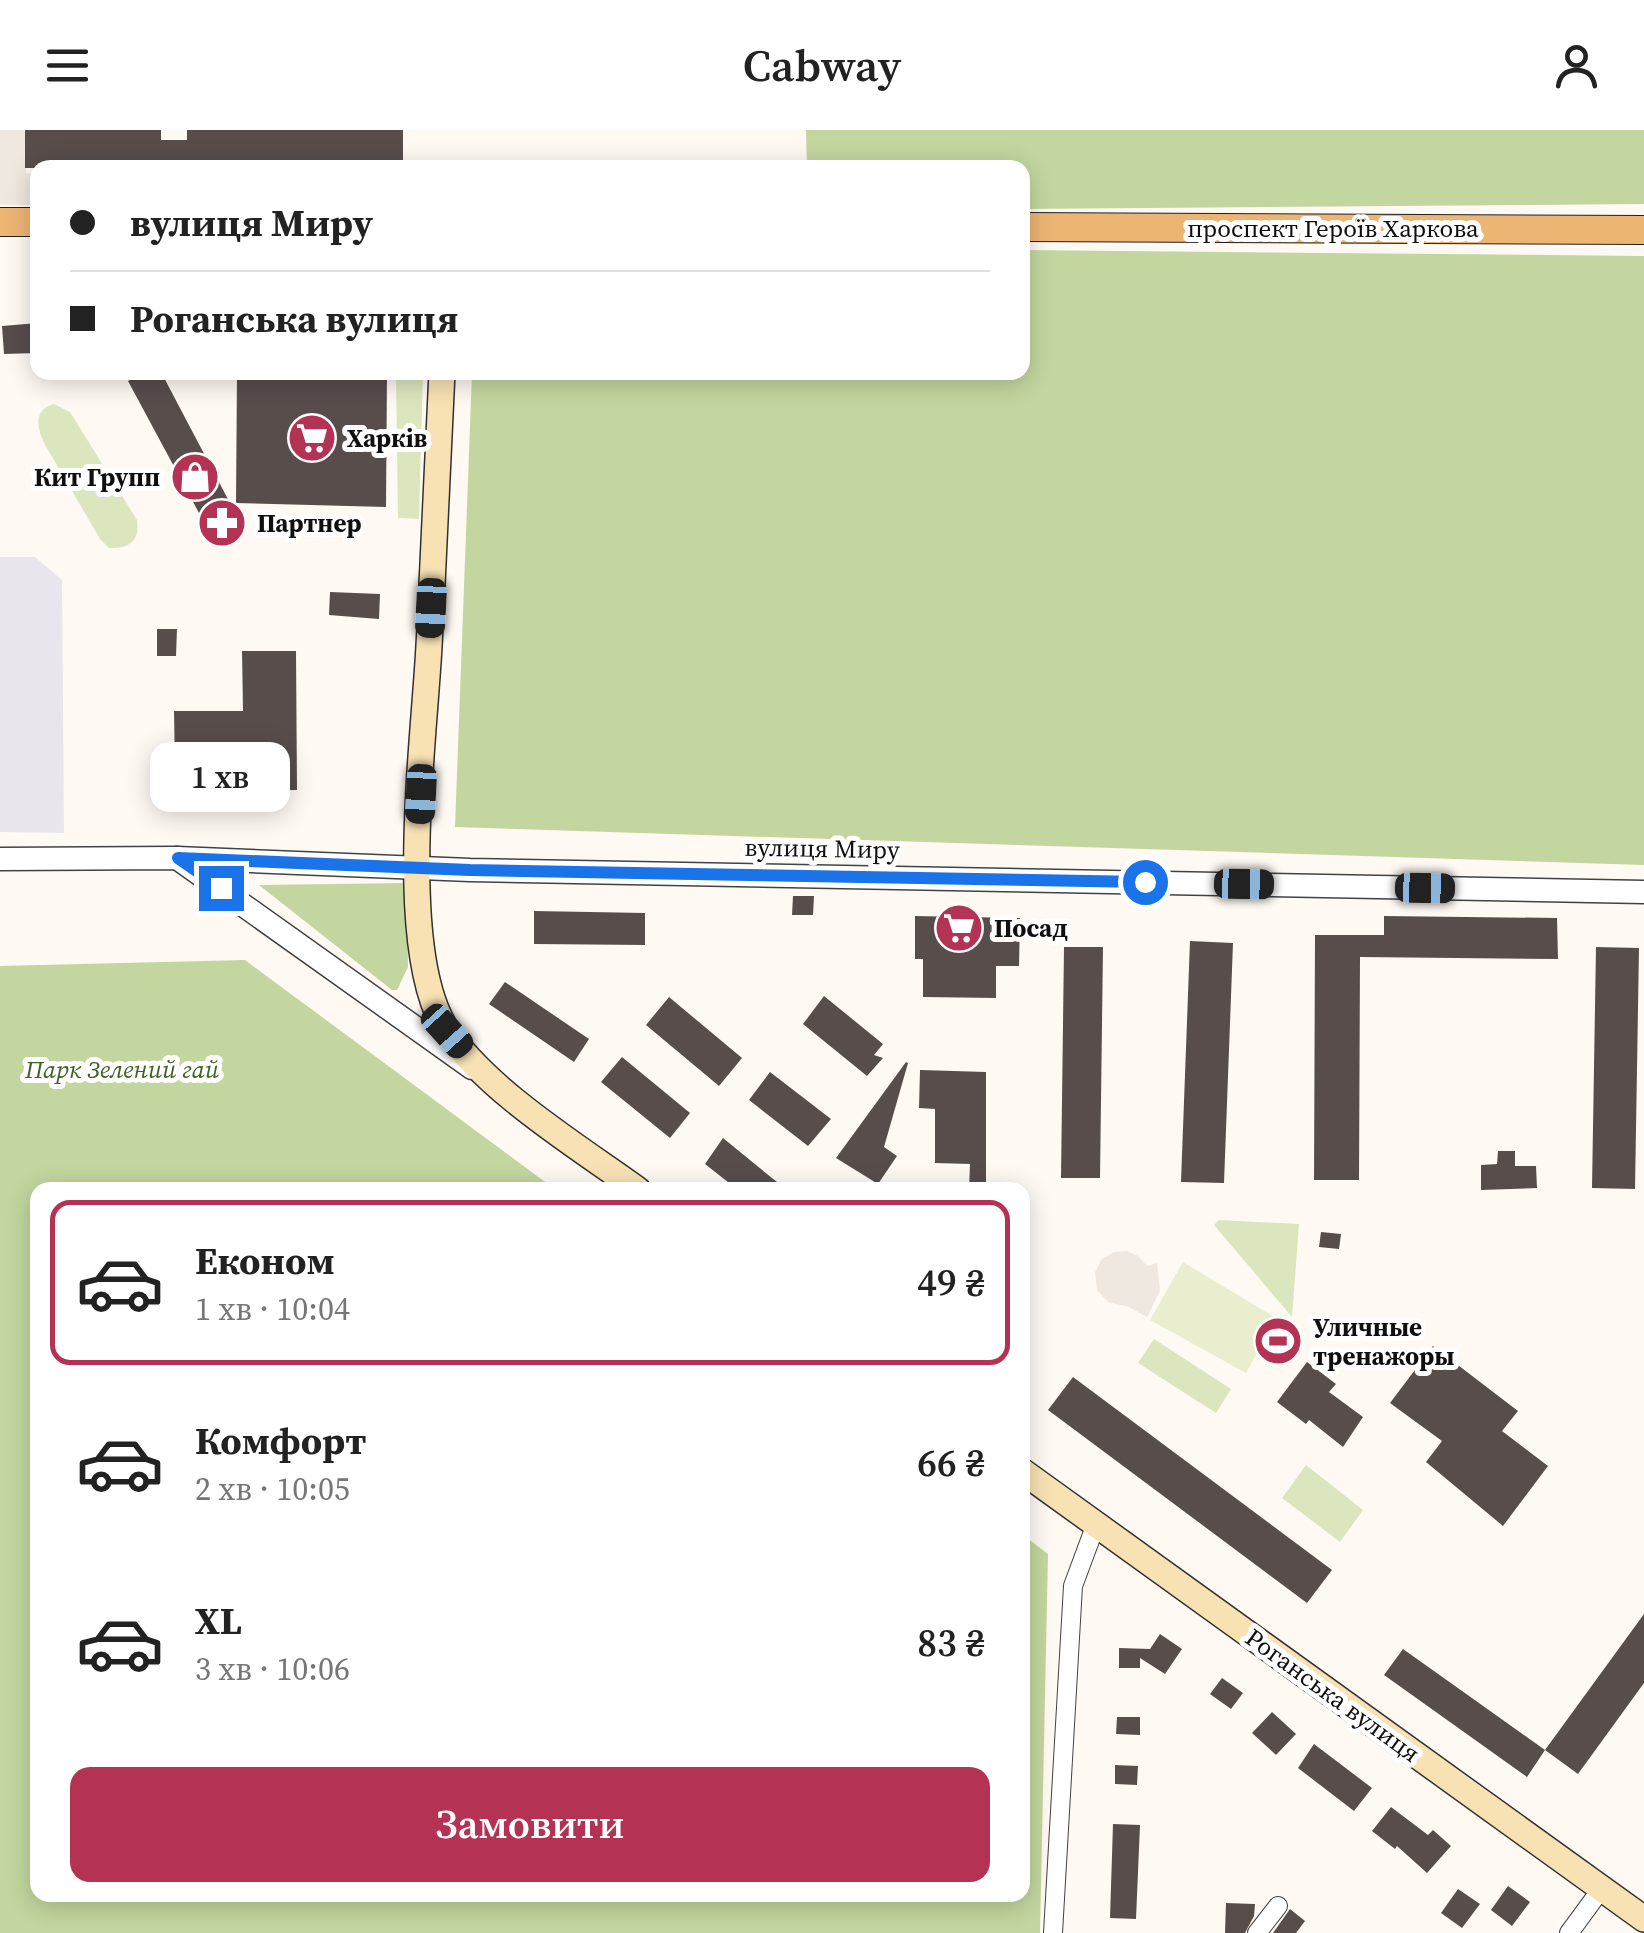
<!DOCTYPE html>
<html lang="uk">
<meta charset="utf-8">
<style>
:root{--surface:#fff;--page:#f6f6f6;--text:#222;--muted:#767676;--line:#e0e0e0;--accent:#b43355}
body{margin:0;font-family:"Source Serif 4",serif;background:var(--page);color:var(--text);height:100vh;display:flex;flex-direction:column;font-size:38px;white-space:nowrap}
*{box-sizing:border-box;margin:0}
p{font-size:32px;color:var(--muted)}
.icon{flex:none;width:55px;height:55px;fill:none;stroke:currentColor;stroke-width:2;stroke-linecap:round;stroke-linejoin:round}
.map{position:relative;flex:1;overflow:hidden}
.drawer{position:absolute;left:30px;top:1052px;width:1000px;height:720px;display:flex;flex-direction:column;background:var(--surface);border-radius:20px;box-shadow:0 5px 25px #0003}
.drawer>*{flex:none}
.hud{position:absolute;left:30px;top:30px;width:1000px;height:220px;border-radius:20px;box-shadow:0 5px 25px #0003;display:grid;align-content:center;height:220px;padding:0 40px;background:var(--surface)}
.end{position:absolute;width:45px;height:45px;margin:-22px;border:12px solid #1a73e8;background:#fff;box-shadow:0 0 0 5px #fff}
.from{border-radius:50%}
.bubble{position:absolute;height:70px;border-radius:20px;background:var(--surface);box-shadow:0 5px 25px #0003;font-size:32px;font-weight:600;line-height:70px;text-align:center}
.car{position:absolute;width:30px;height:60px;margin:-30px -15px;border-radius:12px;box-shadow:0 0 8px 2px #0007;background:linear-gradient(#222 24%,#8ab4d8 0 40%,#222 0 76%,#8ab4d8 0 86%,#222 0)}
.hud b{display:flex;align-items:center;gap:35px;height:95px;font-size:38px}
.hud b+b{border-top:2px solid var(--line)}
.hud i{width:25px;height:25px;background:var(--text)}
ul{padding:18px 0 0;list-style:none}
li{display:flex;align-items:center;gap:30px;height:165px;margin:0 20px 15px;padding:0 20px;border:5px solid transparent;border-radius:20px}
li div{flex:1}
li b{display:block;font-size:38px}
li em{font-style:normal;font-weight:600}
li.selected{border-color:var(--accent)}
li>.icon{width:90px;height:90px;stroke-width:1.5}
.cta{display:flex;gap:20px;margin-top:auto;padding:20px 40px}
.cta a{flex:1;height:115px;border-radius:20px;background:var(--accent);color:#fff;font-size:40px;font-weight:600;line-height:115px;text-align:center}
header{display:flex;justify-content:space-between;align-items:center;height:130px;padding:0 40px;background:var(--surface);font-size:45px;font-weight:600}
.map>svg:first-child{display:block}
.industrial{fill:#eae5ed}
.green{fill:#dce6be}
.forest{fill:#c3d69f}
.pitch{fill:#eaeecf}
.plaza{fill:#efe8e1}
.building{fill:#574e4c}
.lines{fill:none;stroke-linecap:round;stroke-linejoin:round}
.minor-casing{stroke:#424242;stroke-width:20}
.tertiary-casing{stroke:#424242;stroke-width:25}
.secondary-casing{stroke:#313131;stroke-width:28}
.primary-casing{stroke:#202020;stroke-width:30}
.minor{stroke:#fff;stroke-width:18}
.tertiary{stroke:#fff;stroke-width:22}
.secondary{stroke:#f8e2b4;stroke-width:25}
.primary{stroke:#edb574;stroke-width:28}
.route{stroke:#1a73e8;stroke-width:12}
.labels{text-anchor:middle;stroke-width:10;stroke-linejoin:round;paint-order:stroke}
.street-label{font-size:25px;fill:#0f0f0f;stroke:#fff}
.poi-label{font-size:25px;font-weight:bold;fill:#0f0f0f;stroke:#fff;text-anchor:start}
.park-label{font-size:25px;font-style:italic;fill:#3f6224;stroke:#fff}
</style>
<header><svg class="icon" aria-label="menu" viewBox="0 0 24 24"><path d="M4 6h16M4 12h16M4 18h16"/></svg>Cabway<svg class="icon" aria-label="person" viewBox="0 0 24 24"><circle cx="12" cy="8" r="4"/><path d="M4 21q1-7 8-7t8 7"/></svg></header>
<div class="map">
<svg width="1644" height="1803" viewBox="0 0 1644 1803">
<rect width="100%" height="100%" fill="#fef9f3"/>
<!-- industrial -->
<polygon class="industrial" points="0,427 35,427 62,450 64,703 0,702"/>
<!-- green -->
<g class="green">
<polygon points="396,243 423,243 419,389 398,388"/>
<path d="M54 274 70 282 137 390C140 410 130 419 109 418L100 409 44 313C37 297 33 280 54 274Z"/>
<polygon points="1219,1090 1299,1094 1292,1187 1214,1095"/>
<polygon points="1154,1209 1231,1259 1216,1283 1138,1233"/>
<polygon points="1306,1335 1363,1380 1340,1412 1282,1368"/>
</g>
<!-- forest -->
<g class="forest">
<polygon points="806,0 1644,0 1644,74 1023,79 1022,38 807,37"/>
<polygon points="1023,120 1644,126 1644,735 455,697 472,243 1022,242"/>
<polygon points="407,753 408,837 397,860 392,860 259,755"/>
<polygon points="245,830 556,1060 38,1060 38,1765 1022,1765 1023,1405 1048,1424 1040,1803 0,1803 0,836"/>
</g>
<!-- pitch -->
<g class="pitch">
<polygon points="1183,1132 1276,1188 1246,1243 1150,1190"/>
<polygon points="1277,1192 1292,1202 1281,1232 1262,1220"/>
</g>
<!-- plaza -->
<g class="plaza">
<polygon points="0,0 25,0 26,43 37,44 37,75 0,75"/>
<polygon points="1127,1121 1138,1126 1147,1136 1157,1133 1160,1161 1147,1187 1129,1177 1108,1172 1097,1160 1095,1142 1102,1129 1114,1122"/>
</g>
<!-- building -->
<g class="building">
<polygon points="25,0 161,0 161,10 187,10 187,0 403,0 403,38 25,38"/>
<polygon points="38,193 38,223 4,224 2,196"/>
<polygon points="128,242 161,242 230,373 227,373 241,402 221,412 206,379 199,383 128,251 131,249"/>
<polygon points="237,242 387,242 386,377 236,373"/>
<polygon points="330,462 380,464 379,489 329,485"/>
<polygon points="157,499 177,499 176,526 157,526"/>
<polygon points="242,521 296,521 297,660 238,661 238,640 175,640 174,581 243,581"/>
<polygon points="793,766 814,766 813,785 792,785"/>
<polygon points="534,781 645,783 645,815 534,814"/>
<polygon points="915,786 1020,788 1019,836 996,836 996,868 923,867 923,829 915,829"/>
<polygon points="1384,786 1557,788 1558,829 1360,827 1359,1050 1314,1050 1315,805 1384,805"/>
<polygon points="1190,811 1233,813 1224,1053 1181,1052"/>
<polygon points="1064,817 1103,817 1100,1048 1061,1048"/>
<polygon points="1596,817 1639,818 1635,1059 1592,1058"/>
<polygon points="505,852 589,909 574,932 489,874"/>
<polygon points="824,866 883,914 874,925 883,928 867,946 803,894"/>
<polygon points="669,867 742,928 719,956 646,895"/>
<polygon points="622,927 690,983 670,1008 601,952"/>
<polygon points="906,932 908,933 884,1017 897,1026 878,1054 836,1028"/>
<polygon points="920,940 986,942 986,1060 969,1060 970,1034 935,1033 935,979 919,978"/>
<polygon points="770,942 831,989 808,1016 749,970"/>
<polygon points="723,1008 767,1044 787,1060 738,1060 705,1034"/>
<polygon points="1498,1021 1515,1021 1515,1036 1536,1036 1537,1058 1481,1060 1481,1035 1497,1034"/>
<polygon points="1321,1102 1341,1104 1339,1119 1319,1117"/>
<polygon points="1433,1216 1518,1281 1502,1301 1548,1336 1503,1396 1426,1332 1442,1311 1390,1273"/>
<polygon points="1307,1232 1336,1254 1329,1262 1363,1287 1343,1317 1309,1290 1306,1294 1277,1272"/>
<polygon points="1073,1247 1332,1440 1307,1473 1048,1280"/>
<polygon points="1644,1484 1644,1553 1578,1644 1545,1620"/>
<polygon points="1160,1504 1182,1519 1165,1544 1140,1528 1140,1538 1119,1538 1119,1518 1150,1519"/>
<polygon points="1403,1519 1545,1620 1527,1647 1384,1545"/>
<polygon points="1222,1548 1243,1563 1231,1579 1210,1564"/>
<polygon points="1272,1582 1296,1604 1276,1625 1252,1603"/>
<polygon points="1117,1587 1140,1587 1140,1605 1116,1604"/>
<polygon points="1314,1614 1372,1658 1354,1681 1298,1638"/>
<polygon points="1115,1635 1138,1636 1137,1655 1115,1654"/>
<polygon points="1391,1677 1428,1705 1433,1700 1451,1716 1427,1743 1397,1716 1395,1719 1372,1701"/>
<polygon points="1113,1694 1140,1695 1136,1789 1110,1788"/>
<polygon points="1508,1756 1530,1772 1512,1796 1491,1780"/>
<polygon points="1458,1759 1480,1774 1462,1798 1441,1783"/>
<polygon points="1226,1773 1255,1774 1254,1786 1245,1803 1225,1803"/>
<polygon points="1290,1779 1305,1791 1296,1803 1273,1803"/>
</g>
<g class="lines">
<!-- minor casing -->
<g class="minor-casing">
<g id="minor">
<polyline points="1053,1803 1073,1456 1096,1394"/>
<polyline points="1257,1803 1278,1776"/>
<polyline points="1569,1803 1602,1758"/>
</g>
</g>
<!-- tertiary casing -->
<g class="tertiary-casing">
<g id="tertiary">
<polyline points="177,728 472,938"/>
<polyline points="0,729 177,728 470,740 1644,762"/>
</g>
</g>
<!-- secondary casing -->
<g class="secondary-casing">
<g id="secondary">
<path d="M442 242C438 334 434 425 429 516 424 612 396 820 446 899 484 959 580 1018 638 1060"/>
<polyline points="1022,1341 1644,1789"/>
</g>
</g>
<!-- primary casing -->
<g class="primary-casing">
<g id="primary">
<polyline points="0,92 38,92"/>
<polyline points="1022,97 1644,100"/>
</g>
</g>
<!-- minor -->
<use href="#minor" class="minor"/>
<!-- tertiary -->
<use href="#tertiary" class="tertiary"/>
<!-- secondary -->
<use href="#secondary" class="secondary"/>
<!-- primary -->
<use href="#primary" class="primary"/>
</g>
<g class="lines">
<!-- route -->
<polyline class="route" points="221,758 178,728 470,740 1145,752"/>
</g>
<!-- icons -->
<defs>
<g id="supermarket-disc" transform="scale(2.5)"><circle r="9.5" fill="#b43355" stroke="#fff"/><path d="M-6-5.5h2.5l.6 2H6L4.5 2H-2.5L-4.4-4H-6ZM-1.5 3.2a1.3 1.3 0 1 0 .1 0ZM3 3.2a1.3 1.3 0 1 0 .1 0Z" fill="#fff"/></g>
<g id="shop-disc" transform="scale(2.5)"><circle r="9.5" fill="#b43355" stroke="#fff"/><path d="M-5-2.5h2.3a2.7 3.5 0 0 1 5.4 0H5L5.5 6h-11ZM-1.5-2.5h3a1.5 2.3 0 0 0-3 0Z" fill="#fff"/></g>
<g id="pharmacy-disc" transform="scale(2.5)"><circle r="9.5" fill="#b43355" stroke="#fff"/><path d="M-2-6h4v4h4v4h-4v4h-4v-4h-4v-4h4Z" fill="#fff"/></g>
<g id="stadium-disc" transform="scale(2.5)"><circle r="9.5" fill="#b43355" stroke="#fff"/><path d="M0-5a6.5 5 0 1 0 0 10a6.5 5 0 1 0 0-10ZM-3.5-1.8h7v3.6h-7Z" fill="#fff"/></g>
</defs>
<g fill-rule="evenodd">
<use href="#supermarket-disc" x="312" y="308"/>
<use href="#shop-disc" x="195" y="347"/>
<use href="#pharmacy-disc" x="222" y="393"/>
<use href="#supermarket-disc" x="959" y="798"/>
<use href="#stadium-disc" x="1278" y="1211"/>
</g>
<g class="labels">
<!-- street labels -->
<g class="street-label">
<text x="1333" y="107">проспект Героїв Харкова</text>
<text transform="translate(822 718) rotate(1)" y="9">вулиця Миру</text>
<text transform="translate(1333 1565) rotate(36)" y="9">Роганська вулиця</text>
</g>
<!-- poi labels -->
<g class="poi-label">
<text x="347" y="317">Харків</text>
<text x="160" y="356" text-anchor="end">Кит Групп</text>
<text x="257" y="402">Партнер</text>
<text x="994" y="807">Посад</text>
<text x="1313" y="1206">Уличные<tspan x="1313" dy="29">тренажоры</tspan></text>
</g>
<!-- park labels -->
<g class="park-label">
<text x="122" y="948">Парк Зелений гай</text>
</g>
</g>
</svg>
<i class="end from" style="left:1145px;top:752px"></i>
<i class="end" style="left:221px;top:758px"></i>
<div class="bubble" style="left:150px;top:612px;width:140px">1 хв</div>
<i class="car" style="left:431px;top:478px;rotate:183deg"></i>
<i class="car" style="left:421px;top:664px;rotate:183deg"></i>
<i class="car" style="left:1244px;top:754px;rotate:91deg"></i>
<i class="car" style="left:1425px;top:758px;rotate:91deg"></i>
<i class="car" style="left:447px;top:901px;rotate:138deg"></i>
<div class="hud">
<b><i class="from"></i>вулиця Миру</b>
<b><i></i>Роганська вулиця</b>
</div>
<section class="drawer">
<ul>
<li class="selected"><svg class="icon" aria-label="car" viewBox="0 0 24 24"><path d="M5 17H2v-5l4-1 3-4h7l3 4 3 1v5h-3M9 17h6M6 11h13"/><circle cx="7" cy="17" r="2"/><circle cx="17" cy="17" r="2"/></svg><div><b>Економ</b><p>1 хв · 10:04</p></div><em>49 ₴</em></li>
<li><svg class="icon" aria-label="car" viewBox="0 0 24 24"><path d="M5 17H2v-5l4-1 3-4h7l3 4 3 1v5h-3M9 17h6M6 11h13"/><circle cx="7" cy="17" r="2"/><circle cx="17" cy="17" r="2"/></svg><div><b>Комфорт</b><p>2 хв · 10:05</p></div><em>66 ₴</em></li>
<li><svg class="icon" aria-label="car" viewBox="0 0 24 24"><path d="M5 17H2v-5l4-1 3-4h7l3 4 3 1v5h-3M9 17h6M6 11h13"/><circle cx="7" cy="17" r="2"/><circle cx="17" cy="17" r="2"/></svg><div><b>XL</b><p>3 хв · 10:06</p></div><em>83 ₴</em></li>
</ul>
<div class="cta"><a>Замовити</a></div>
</section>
</div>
